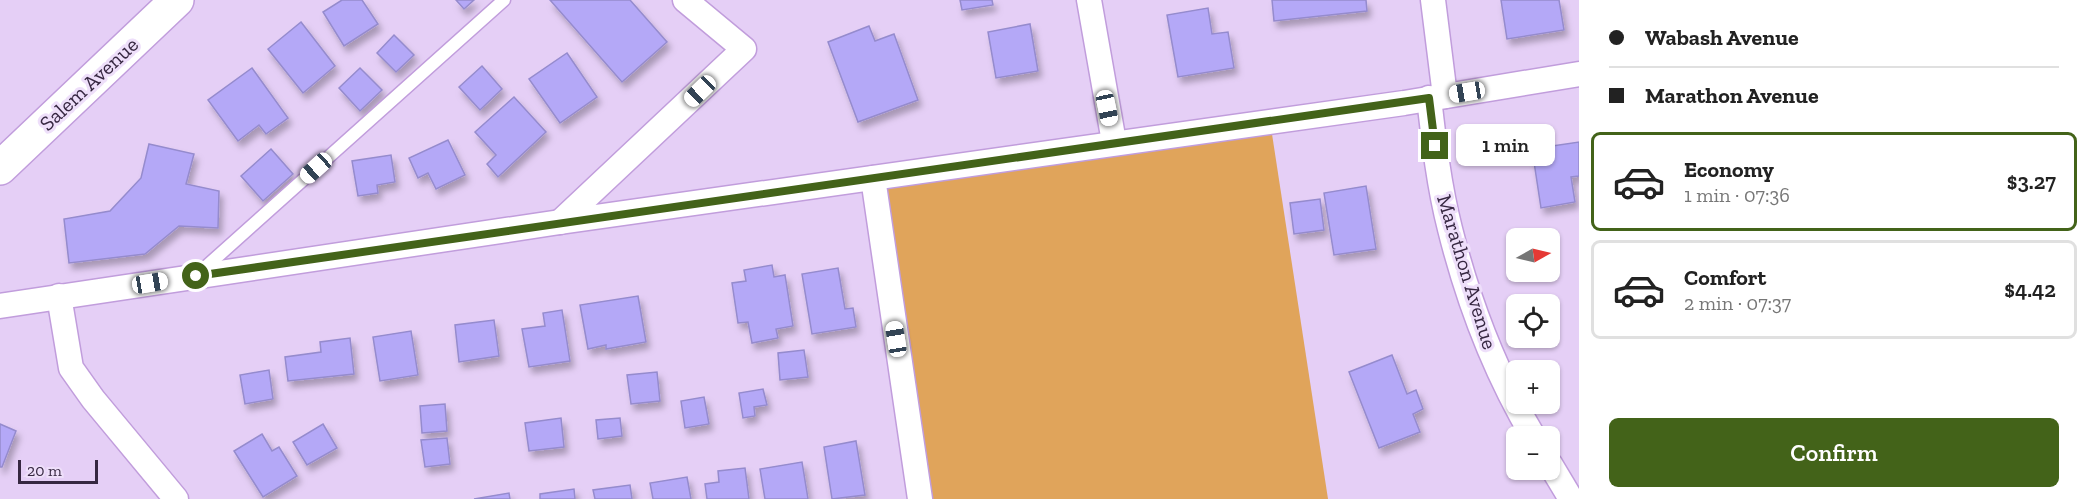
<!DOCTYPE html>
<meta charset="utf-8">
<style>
:root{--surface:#fff;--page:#f6f6f6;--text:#222;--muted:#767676;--line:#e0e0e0;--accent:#436319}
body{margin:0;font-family:"Zilla Slab",serif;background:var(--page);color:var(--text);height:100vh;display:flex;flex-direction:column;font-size:22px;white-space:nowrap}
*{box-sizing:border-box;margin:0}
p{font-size:20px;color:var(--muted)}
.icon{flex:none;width:33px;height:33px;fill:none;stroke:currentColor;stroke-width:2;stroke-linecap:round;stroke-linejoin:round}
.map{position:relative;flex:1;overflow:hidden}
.panel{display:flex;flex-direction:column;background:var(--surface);width:510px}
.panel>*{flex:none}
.top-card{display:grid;align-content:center;height:132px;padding:0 30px;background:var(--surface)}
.needle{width:39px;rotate:82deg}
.controls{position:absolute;left:1506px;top:228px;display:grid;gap:12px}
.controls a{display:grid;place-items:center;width:54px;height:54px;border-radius:9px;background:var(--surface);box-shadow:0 2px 4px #0004;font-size:30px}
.scale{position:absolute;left:18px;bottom:15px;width:80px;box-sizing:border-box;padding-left:6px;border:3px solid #362741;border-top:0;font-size:16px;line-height:21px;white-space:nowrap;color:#362741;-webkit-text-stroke:4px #eedffa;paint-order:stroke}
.end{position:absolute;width:27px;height:27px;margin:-14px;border:8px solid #436319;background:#fff;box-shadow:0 0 0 3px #fff}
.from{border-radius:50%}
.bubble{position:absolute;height:42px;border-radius:9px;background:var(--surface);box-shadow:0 2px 4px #0004;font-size:20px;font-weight:600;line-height:42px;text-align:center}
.car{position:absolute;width:18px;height:36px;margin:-18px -9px;border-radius:8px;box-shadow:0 0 4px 2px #0007;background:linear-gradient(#fff 24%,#345 0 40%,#fff 0 76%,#345 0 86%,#fff 0)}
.top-card b{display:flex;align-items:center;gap:21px;height:57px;font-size:22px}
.top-card b+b{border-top:2px solid var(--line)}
.top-card i{width:15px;height:15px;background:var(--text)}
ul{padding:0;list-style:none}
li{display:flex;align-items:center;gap:18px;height:99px;margin:0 12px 9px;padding:0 18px;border:3px solid var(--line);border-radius:9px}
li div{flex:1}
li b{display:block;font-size:22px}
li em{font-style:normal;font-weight:600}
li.current{border-color:var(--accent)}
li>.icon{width:54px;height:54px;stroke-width:1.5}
.button{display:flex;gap:12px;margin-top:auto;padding:12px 30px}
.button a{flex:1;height:69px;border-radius:9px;background:var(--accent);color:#fff;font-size:24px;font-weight:600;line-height:69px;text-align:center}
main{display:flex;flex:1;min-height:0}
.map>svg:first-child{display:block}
.green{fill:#e0a45b}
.building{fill:#b4a8f7;stroke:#958bcd;stroke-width:1.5;filter:url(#shadow)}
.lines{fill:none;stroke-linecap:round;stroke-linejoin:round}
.lane-casing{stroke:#c19ddc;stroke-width:15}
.street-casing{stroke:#c19ddc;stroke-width:27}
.primary-casing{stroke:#c19ddc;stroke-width:36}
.lane{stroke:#fff;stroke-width:12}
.street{stroke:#fff;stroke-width:24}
.primary{stroke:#fff;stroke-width:33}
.route{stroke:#436319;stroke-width:8}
.labels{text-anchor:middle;stroke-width:6;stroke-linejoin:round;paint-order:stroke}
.street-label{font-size:21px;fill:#362741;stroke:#eedffa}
</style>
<main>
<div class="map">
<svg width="1579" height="499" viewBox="0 0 1579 499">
<defs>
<filter id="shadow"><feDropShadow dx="3.5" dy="6" stdDeviation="3" flood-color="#0004"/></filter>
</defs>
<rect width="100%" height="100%" fill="#e5cff6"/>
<!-- green -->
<polygon class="green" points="1270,121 1328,499 920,499 873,178"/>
<!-- building -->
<g class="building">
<polygon points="342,0 362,0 378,24 344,46 323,12"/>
<polygon points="456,0 474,0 464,9"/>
<polygon points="550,0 630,0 667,42 622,82"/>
<polygon points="960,0 992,0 993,5 962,10"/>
<polygon points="1272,0 1366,0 1367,11 1274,21"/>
<polygon points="1501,0 1559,0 1564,30 1507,39"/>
<polygon points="1208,8 1212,34 1228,32 1234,68 1178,77 1167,15"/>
<polygon points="301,22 335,66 303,93 268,49"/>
<polygon points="1030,24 1038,71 996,78 988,32"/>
<polygon points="869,26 875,41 894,34 918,100 858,122 828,42"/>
<polygon points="394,35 414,55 396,72 377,53"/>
<polygon points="567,53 597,97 560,123 529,79"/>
<polygon points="482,66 502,89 480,110 459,87"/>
<polygon points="252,68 288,118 266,134 259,125 238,141 208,100"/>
<polygon points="360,68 382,90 360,111 339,88"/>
<polygon points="514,97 546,132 498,177 487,164 496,155 475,132"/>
<polygon points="448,140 465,175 436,189 428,173 418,178 409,158"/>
<polygon points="1579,142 1579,176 1571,177 1575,202 1541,208 1532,149"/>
<polygon points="149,144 194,154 186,184 219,191 218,228 179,226 145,254 69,263 64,219 110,211 141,178"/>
<polygon points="271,149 293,174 263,201 241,176"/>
<polygon points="391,155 395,182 377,185 378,193 358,196 352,161"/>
<polygon points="1366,186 1376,249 1334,255 1324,193"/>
<polygon points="1320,199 1324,230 1294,234 1290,203"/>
<polygon points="772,265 774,277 785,275 793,326 776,329 778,338 752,343 748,322 738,323 732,283 746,281 744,270"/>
<polygon points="838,268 845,309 853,308 856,327 812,334 802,274"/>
<polygon points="638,296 646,342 606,349 606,345 588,349 580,305"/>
<polygon points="562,310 570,361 529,367 522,329 545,326 543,313"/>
<polygon points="494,320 499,356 459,362 455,325"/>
<polygon points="411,331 418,375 380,381 373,337"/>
<polygon points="350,338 354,374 288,381 285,357 321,352 320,342"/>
<polygon points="804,350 808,377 780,380 778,353"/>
<polygon points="1392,355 1407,394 1416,390 1423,409 1413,414 1420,432 1379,448 1349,372"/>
<polygon points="269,370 273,399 245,404 240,375"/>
<polygon points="657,372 660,401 631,404 627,375"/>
<polygon points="763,389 767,405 754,407 755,416 743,418 739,393"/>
<polygon points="704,397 709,424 685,428 681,401"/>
<polygon points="445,404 447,431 422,433 420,406"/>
<polygon points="561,418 564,447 529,451 525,423"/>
<polygon points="620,418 622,436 598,439 596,420"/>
<polygon points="0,424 16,431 2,467 0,467"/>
<polygon points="323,424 337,448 307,465 293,442"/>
<polygon points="262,434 272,451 279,447 297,476 263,497 234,451"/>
<polygon points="447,438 450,464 425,467 421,440"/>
<polygon points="856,441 865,495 832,499 824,447"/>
<polygon points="802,462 808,499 765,499 760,469"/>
<polygon points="745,468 749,499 707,499 705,484 719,482 718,471"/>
<polygon points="687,477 691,499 653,499 650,483"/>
<polygon points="630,485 632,499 595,499 593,490"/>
<polygon points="574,489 575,499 540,499 540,494"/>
<polygon points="509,493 510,499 474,499"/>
</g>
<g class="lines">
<!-- lane casing -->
<g class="lane-casing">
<polyline id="lane" points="199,273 504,0"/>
</g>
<!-- street casing -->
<g class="street-casing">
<g id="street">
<polyline points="1089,0 1114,142"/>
<polyline points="1433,0 1445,96"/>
<path d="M1429 98C1434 142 1439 186 1450 229 1468 301 1495 372 1533 436"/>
<polyline points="873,178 920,499"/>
<polyline points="560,222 744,49 685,0"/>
<polyline points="59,296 71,368 93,399 176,499"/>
<polyline points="0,306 560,222 1404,103 1579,74"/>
<polyline points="1550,464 1571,499"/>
</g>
</g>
<!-- primary casing -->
<g class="primary-casing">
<polyline id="primary" points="0,168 177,0"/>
</g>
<!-- lane -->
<use href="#lane" class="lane"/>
<!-- street -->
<use href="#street" class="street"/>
<!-- primary -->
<use href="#primary" class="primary"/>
</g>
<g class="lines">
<!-- route -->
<polyline class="route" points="196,276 1429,98 1435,146"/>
</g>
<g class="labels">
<!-- street labels -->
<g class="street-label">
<text transform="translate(89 84) rotate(-43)" y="7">Salem Avenue</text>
<text transform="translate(1467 272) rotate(73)" y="7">Marathon Avenue</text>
</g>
</g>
</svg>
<div class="controls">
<a><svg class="needle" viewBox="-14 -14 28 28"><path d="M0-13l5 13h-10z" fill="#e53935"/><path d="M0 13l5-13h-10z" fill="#767676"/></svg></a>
<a><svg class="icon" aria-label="locate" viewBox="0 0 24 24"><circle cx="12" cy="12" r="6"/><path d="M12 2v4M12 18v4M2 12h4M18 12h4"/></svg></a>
<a>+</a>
<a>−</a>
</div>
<div class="scale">20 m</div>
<i class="end from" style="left:196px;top:276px"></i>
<i class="end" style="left:1435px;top:146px"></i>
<div class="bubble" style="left:1456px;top:124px;width:99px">1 min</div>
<i class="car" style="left:700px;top:91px;rotate:226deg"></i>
<i class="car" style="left:1467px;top:92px;rotate:261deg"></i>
<i class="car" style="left:1107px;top:108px;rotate:168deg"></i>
<i class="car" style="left:316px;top:168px;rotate:228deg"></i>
<i class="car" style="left:150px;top:283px;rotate:81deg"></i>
<i class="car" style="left:896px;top:339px;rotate:351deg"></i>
</div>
<section class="panel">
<div class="top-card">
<b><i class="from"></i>Wabash Avenue</b>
<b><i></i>Marathon Avenue</b>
</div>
<ul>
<li class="current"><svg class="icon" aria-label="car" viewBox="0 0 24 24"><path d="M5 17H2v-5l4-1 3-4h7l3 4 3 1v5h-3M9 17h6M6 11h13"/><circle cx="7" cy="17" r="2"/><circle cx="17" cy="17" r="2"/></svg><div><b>Economy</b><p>1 min · 07:36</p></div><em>$3.27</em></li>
<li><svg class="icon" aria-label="car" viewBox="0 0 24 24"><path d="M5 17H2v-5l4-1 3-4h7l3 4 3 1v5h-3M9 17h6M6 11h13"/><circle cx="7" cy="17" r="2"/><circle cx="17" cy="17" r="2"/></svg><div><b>Comfort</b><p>2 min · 07:37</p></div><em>$4.42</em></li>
</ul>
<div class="button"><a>Confirm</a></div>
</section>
</main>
